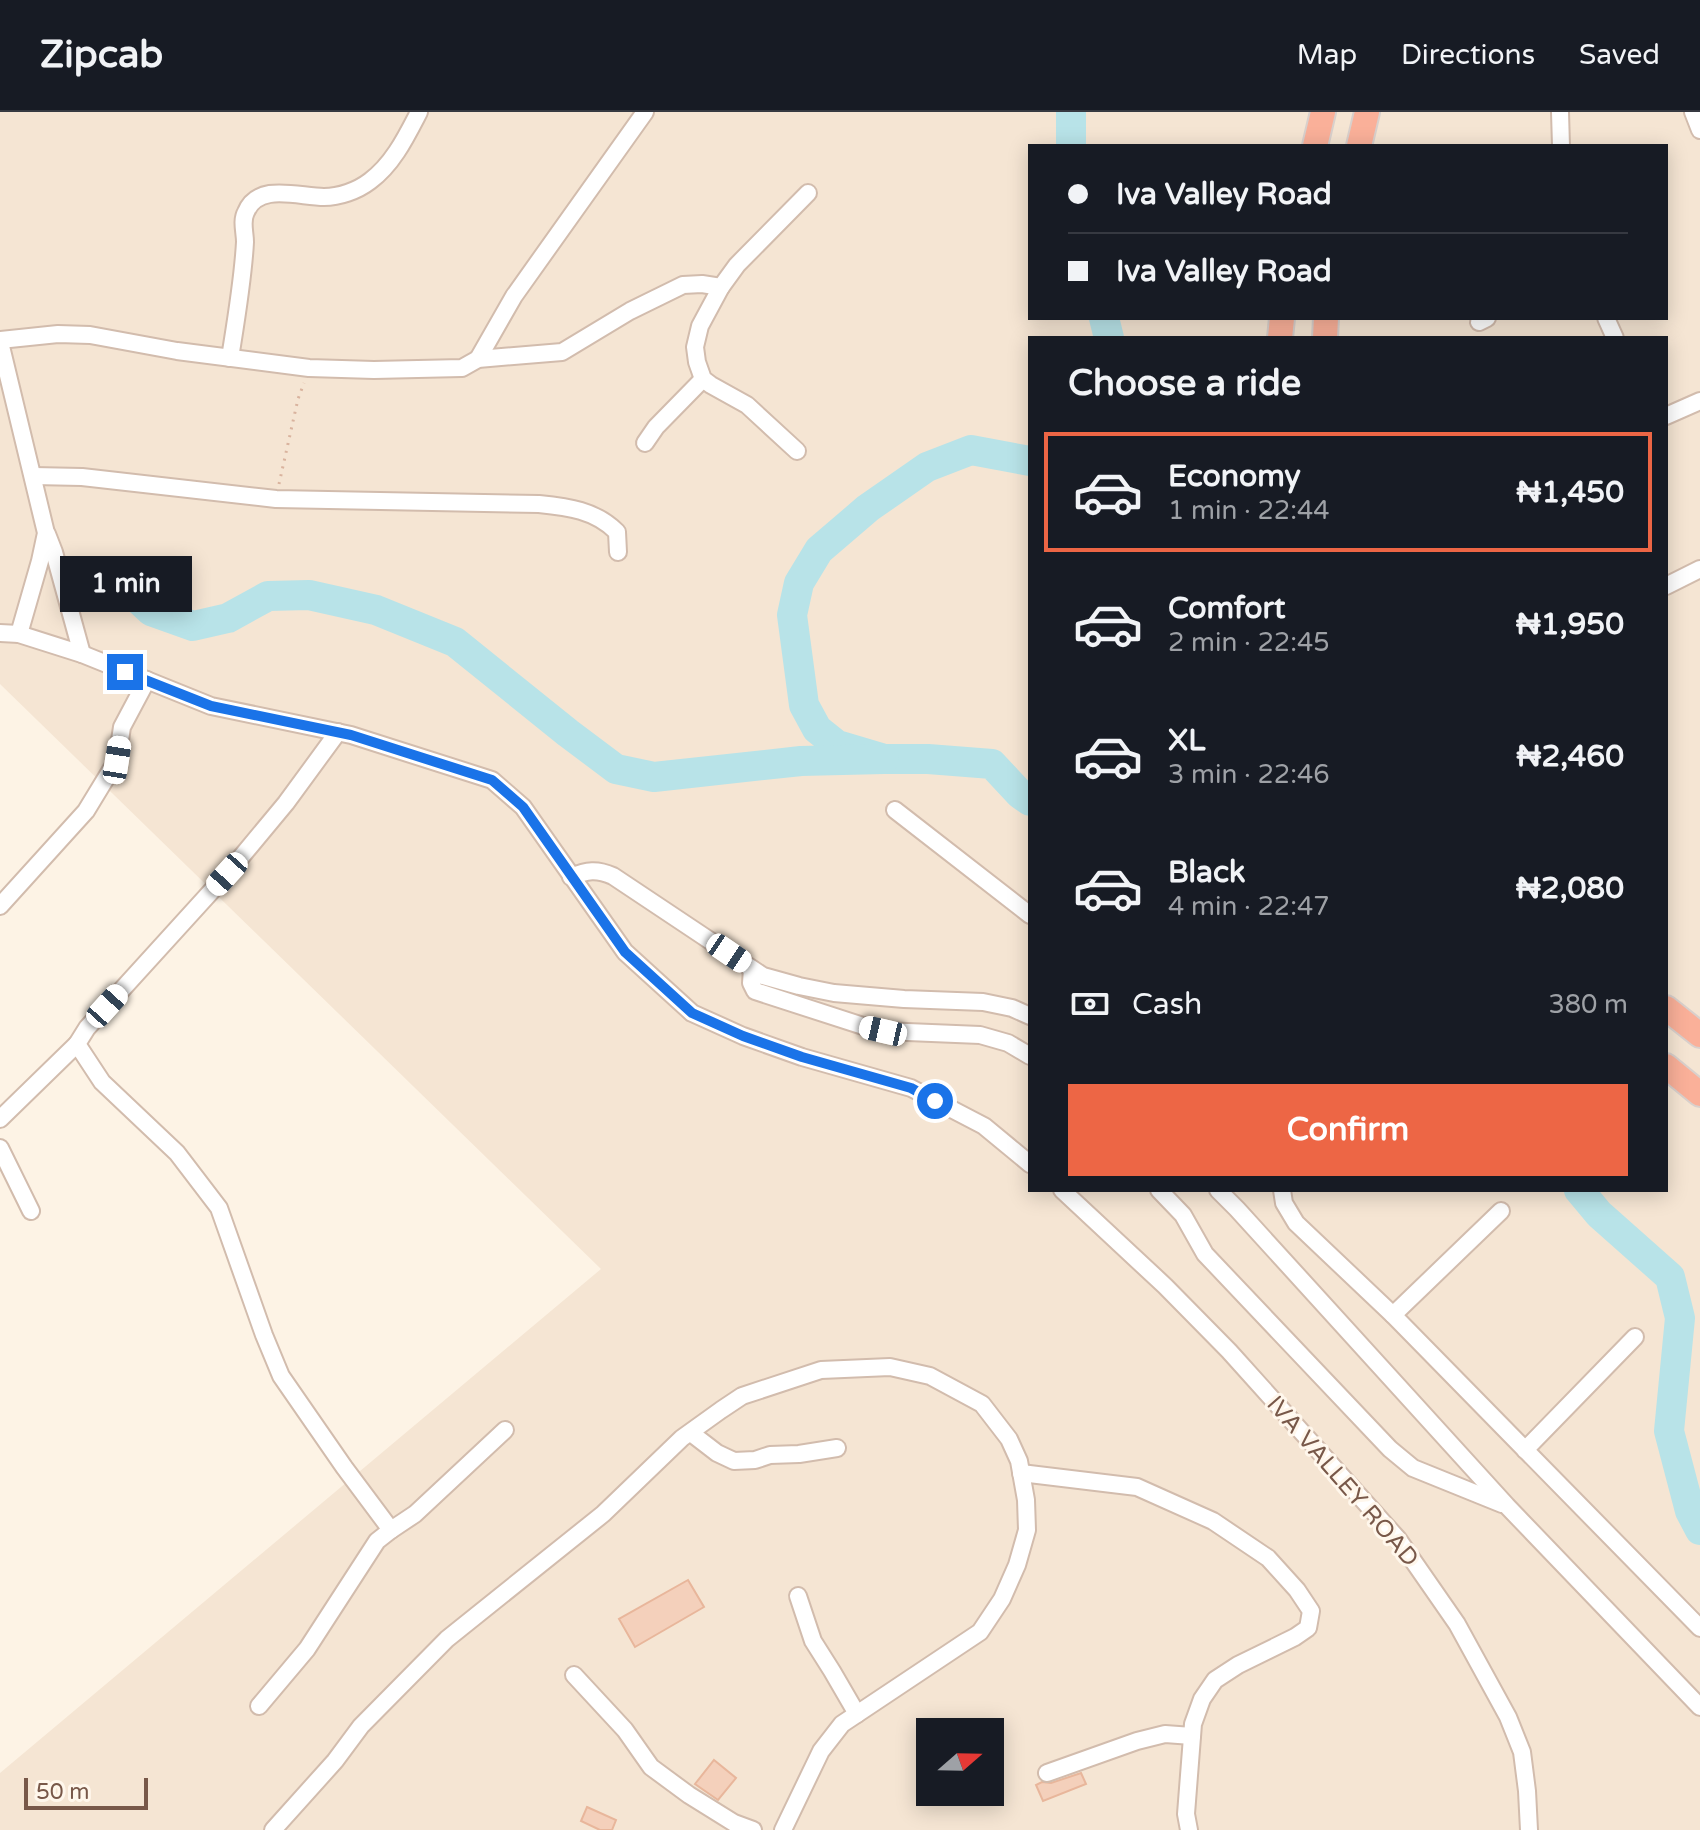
<!DOCTYPE html>
<meta charset="utf-8">
<style>
:root{--surface:#171b24;--page:#20242c;--text:#f1f3f6;--muted:#9ea1a6;--line:#363941;--accent:#ed6645}
body{margin:0;font-family:"Varela Round",sans-serif;background:var(--page);color:var(--text);height:100vh;display:flex;flex-direction:column;font-size:30px;white-space:nowrap}
*{box-sizing:border-box;margin:0}
p{font-size:26px;color:var(--muted)}
.icon{flex:none;width:44px;height:44px;fill:none;stroke:currentColor;stroke-width:2;stroke-linecap:round;stroke-linejoin:round}
.map{position:relative;flex:1;overflow:hidden}
.drawer{position:absolute;left:1028px;top:224px;width:640px;height:856px;display:flex;flex-direction:column;background:var(--surface);border-radius:0px;box-shadow:0 4px 20px #0003}
.drawer>*{flex:none}
.guide{position:absolute;left:1028px;top:32px;width:640px;height:176px;border-radius:0px;box-shadow:0 4px 20px #0003;display:grid;align-content:center;height:176px;padding:0 40px;background:var(--surface)}
.needle{width:52px;rotate:70deg}
.controls{position:absolute;left:916px;top:1606px;display:grid;gap:16px}
.controls a{display:grid;place-items:center;width:88px;height:88px;border-radius:0px;background:var(--surface);box-shadow:0 4px 20px #0003;font-size:40px}
.scale{position:absolute;left:24px;bottom:20px;width:124px;box-sizing:border-box;padding-left:8px;border:4px solid #785849;border-top:0;font-size:22px;line-height:28px;white-space:nowrap;color:#785849;-webkit-text-stroke:6px #fff7ec;paint-order:stroke}
.end{position:absolute;width:36px;height:36px;margin:-18px;border:10px solid #1a73e8;background:#fff;box-shadow:0 0 0 4px #fff}
.from{border-radius:50%}
.bubble{position:absolute;height:56px;border-radius:0px;background:var(--surface);box-shadow:0 4px 20px #0003;font-size:26px;font-weight:700;line-height:56px;text-align:center}
.car{position:absolute;width:24px;height:48px;margin:-24px -12px;border-radius:10px;box-shadow:0 0 6px 2px #0007;background:linear-gradient(#fff 24%,#345 0 40%,#fff 0 76%,#345 0 86%,#fff 0)}
.guide b{display:flex;align-items:center;gap:28px;height:76px;font-size:30px}
.guide b+b{border-top:2px solid var(--line)}
.guide i{width:20px;height:20px;background:var(--text)}
ul{padding:0;list-style:none}
li{display:flex;align-items:center;gap:24px;height:120px;margin:0 16px 12px;padding:0 24px;border:4px solid transparent;border-radius:0px}
li div{flex:1}
li b{display:block;font-size:30px}
li em{font-style:normal;font-weight:700}
li.selected{border-color:var(--accent)}
li>.icon{width:72px;height:72px;stroke-width:1.5}
h2{padding:0 40px;font-size:36px;line-height:96px}
.pay{display:flex;align-items:center;gap:20px;height:88px;padding:0 40px;font-size:30px}
.pay p{margin-inline-start:auto}
.button{display:flex;gap:16px;margin-top:auto;padding:16px 40px}
.button a{flex:1;height:92px;border-radius:0px;background:var(--accent);color:#fff;font-size:32px;font-weight:700;line-height:92px;text-align:center}
header{display:flex;align-items:center;gap:48px;box-sizing:border-box;height:112px;padding:0 40px;background:var(--surface);border-bottom:2px solid var(--line)}
header strong{font-size:38px}
nav{display:flex;gap:44px;margin-inline-start:auto;font-size:28px}
.map>svg:first-child{display:block}
.residential{fill:#f5e5d3;fill-rule:evenodd}
.lines{fill:none;stroke-linecap:round;stroke-linejoin:round}
.river{stroke:#b8e3e8;stroke-width:30}
.building{fill:#f4d0bb;stroke:#e8b69b;stroke-width:2}
.minor-casing{stroke:#d2bcad;stroke-width:20}
.highway-casing{stroke:#d9d0cc;stroke-width:28}
.path{stroke:#d9b39e;stroke-width:3;stroke-dasharray:2 6;stroke-linecap:butt}
.minor{stroke:#fff;stroke-width:16}
.highway{stroke:#fab099;stroke-width:24}
.route{stroke:#1a73e8;stroke-width:10}
.labels{text-anchor:middle;stroke-width:6;stroke-linejoin:round;paint-order:stroke}
.street-label{font-size:24px;fill:#785849;stroke:#fff7ec}
</style>
<header>
<strong>Zipcab</strong>
<nav><a>Map</a><a>Directions</a><a>Saved</a></nav>
</header>
<div class="map">
<svg width="1700" height="1718" viewBox="0 0 1700 1718">
<rect width="100%" height="100%" fill="#fdf3e5"/>
<!-- residential -->
<path class="residential" d="M0 0H1700V1718H0V1661L601 1157 0 572ZM1030 34H1666V206H1030ZM1030 226H1666V1078H1030ZM930 1620H990V1680H930Z"/>
<g class="lines">
<!-- river -->
<g class="river">
<polyline points="1071,34 1071,0"/>
<polyline points="1104,206 1109,226"/>
<polyline points="1030,349 971,338 927,355 868,396 819,438 799,471 792,503 804,593 817,617 837,633 884,647 928,647 992,652 1020,682 1030,689"/>
<polyline points="110,461 151,499 193,514 228,506 268,484 309,483 376,498 455,530 568,621 616,657 654,665 801,649 884,647"/>
<polyline points="1579,1078 1599,1102 1670,1165 1680,1206 1669,1319 1690,1399 1700,1418"/>
</g>
</g>
<!-- building -->
<g class="building">
<polygon points="688,1468 704,1495 635,1535 619,1507"/>
<polygon points="714,1648 736,1666 718,1688 695,1672"/>
<polygon points="1081,1661 1086,1672 1043,1689 1036,1673 1042,1670 1051,1671"/>
<polygon points="587,1695 616,1708 612,1718 600,1718 581,1709"/>
</g>
<g class="lines">
<!-- minor casing -->
<g class="minor-casing">
<g id="minor">
<polyline points="1560,0 1561,34"/>
<polyline points="1693,0 1700,18"/>
<polyline points="721,175 700,214 695,235 697,250 703,267 711,273 747,293 797,339"/>
<polyline points="1606,206 1615,226"/>
<polyline points="1479,210 1487,206"/>
<polyline points="0,228 58,222 90,223 177,239 309,256 374,258 462,256 478,247 562,240 630,199 683,173 702,172 721,175 737,153 808,81"/>
<polyline points="0,230 46,421 40,449 19,522"/>
<path d="M230 246C236 208 243 168 245 130 245 120 241 109 246 100 258 70 299 85 324 85 339 85 357 79 370 69 393 52 406 25 419 0"/>
<polyline points="478,247 514,184 645,0"/>
<polyline points="1666,304 1700,289"/>
<polyline points="645,331 656,315 703,267"/>
<path d="M33 364 82 365 276 387 539 392C568 395 595 398 617 420L618 440"/>
<polyline points="47,422 54,440 82,542"/>
<polyline points="1666,474 1700,457"/>
<polyline points="0,521 19,522 82,542 211,594 351,623 492,668 523,695 625,840 692,901 743,924 802,945 911,976 984,1014 1030,1052"/>
<polyline points="338,620 286,691 227,762 87,916 77,932 102,970 177,1041 219,1096 264,1223 281,1264 344,1355 391,1418 415,1402 505,1318"/>
<polyline points="895,698 1030,803"/>
<path d="M571 765C587 758 597 757 613 764L763 864 799 874 834 881 904 887 983 890 1012 896 1030 904"/>
<polyline points="0,794 86,699 117,648 122,615 147,568"/>
<polyline points="752,857 751,871 755,879 863,914 883,919 980,923 1008,931 1030,944"/>
<polyline points="0,1007 77,932"/>
<polyline points="0,1036 31,1099"/>
<polyline points="1062,1078 1165,1174 1229,1239 1398,1427 1457,1512 1508,1605 1522,1640 1527,1679 1529,1718"/>
<polyline points="1159,1078 1183,1103 1205,1142 1390,1337 1413,1356 1502,1392"/>
<polyline points="1218,1078 1237,1097 1507,1394 1700,1595"/>
<polyline points="1282,1078 1284,1091 1296,1111 1393,1203 1700,1516"/>
<polyline points="1393,1203 1501,1099"/>
<polyline points="691,1321 717,1341 734,1349 755,1348 770,1343 799,1342 837,1336"/>
<polyline points="1525,1338 1635,1225"/>
<polyline points="1021,1361 1137,1375 1213,1409 1268,1446 1297,1478 1311,1499 1308,1516 1295,1525 1238,1553 1215,1568 1202,1587 1193,1612 1186,1702 1189,1718"/>
<polyline points="798,1484 813,1529 832,1559 857,1602"/>
<polyline points="574,1563 625,1618 651,1655 689,1683 734,1711 753,1718"/>
<polyline points="259,1594 307,1537 377,1429 391,1418"/>
<polyline points="1047,1661 1137,1629 1165,1622 1192,1624"/>
<polyline points="273,1718 335,1649 361,1614 447,1527 603,1402 682,1326 721,1298 742,1284 821,1258 890,1255 930,1264 982,1292 1009,1327 1019,1349 1026,1388 1027,1418 1017,1453 1002,1487 980,1520 842,1612 821,1639 783,1718"/>
</g>
</g>
<!-- highway casing -->
<g class="highway-casing">
<g id="highway">
<polyline points="1315,34 1323,0"/>
<polyline points="1359,34 1367,0"/>
<polyline points="1280,226 1282,206"/>
<polyline points="1325,226 1326,206"/>
<polyline points="1666,896 1700,923"/>
<polyline points="1666,954 1700,982"/>
</g>
</g>
<!-- path -->
<polyline class="path" points="279,372 298,287 304,271"/>
<!-- minor -->
<use href="#minor" class="minor"/>
<!-- highway -->
<use href="#highway" class="highway"/>
</g>
<g class="lines">
<!-- route -->
<polyline class="route" points="125,560 211,594 351,623 492,668 523,695 625,840 692,901 743,924 802,945 911,976 935,989"/>
</g>
<g class="labels">
<!-- street labels -->
<g class="street-label">
<text transform="translate(1343 1369) rotate(49)" y="8">IVA VALLEY ROAD</text>
</g>
</g>
</svg>
<div class="controls">
<a><svg class="needle" viewBox="-14 -14 28 28"><path d="M0-13l5 13h-10z" fill="#e53935"/><path d="M0 13l5-13h-10z" fill="#9ea1a6"/></svg></a>
</div>
<div class="scale">50 m</div>
<i class="end from" style="left:935px;top:989px"></i>
<i class="end" style="left:125px;top:560px"></i>
<div class="bubble" style="left:60px;top:444px;width:132px">1 min</div>
<i class="car" style="left:117px;top:648px;rotate:9deg"></i>
<i class="car" style="left:227px;top:762px;rotate:222deg"></i>
<i class="car" style="left:729px;top:841px;rotate:124deg"></i>
<i class="car" style="left:107px;top:894px;rotate:42deg"></i>
<i class="car" style="left:883px;top:919px;rotate:283deg"></i>
<div class="guide">
<b><i class="from"></i>Iva Valley Road</b>
<b><i></i>Iva Valley Road</b>
</div>
<section class="drawer">
<h2>Choose a ride</h2>
<ul>
<li class="selected"><svg class="icon" aria-label="car" viewBox="0 0 24 24"><path d="M5 17H2v-5l4-1 3-4h7l3 4 3 1v5h-3M9 17h6M6 11h13"/><circle cx="7" cy="17" r="2"/><circle cx="17" cy="17" r="2"/></svg><div><b>Economy</b><p>1 min · 22:44</p></div><em>₦1,450</em></li>
<li><svg class="icon" aria-label="car" viewBox="0 0 24 24"><path d="M5 17H2v-5l4-1 3-4h7l3 4 3 1v5h-3M9 17h6M6 11h13"/><circle cx="7" cy="17" r="2"/><circle cx="17" cy="17" r="2"/></svg><div><b>Comfort</b><p>2 min · 22:45</p></div><em>₦1,950</em></li>
<li><svg class="icon" aria-label="car" viewBox="0 0 24 24"><path d="M5 17H2v-5l4-1 3-4h7l3 4 3 1v5h-3M9 17h6M6 11h13"/><circle cx="7" cy="17" r="2"/><circle cx="17" cy="17" r="2"/></svg><div><b>XL</b><p>3 min · 22:46</p></div><em>₦2,460</em></li>
<li><svg class="icon" aria-label="car" viewBox="0 0 24 24"><path d="M5 17H2v-5l4-1 3-4h7l3 4 3 1v5h-3M9 17h6M6 11h13"/><circle cx="7" cy="17" r="2"/><circle cx="17" cy="17" r="2"/></svg><div><b>Black</b><p>4 min · 22:47</p></div><em>₦2,080</em></li>
</ul>
<div class="pay"><svg class="icon" aria-label="cash" viewBox="0 0 24 24"><path d="M3 7h18v10H3z"/><circle cx="12" cy="12" r="2"/></svg>Cash<p>380 m</p></div>
<div class="button"><a>Confirm</a></div>
</section>
</div>
